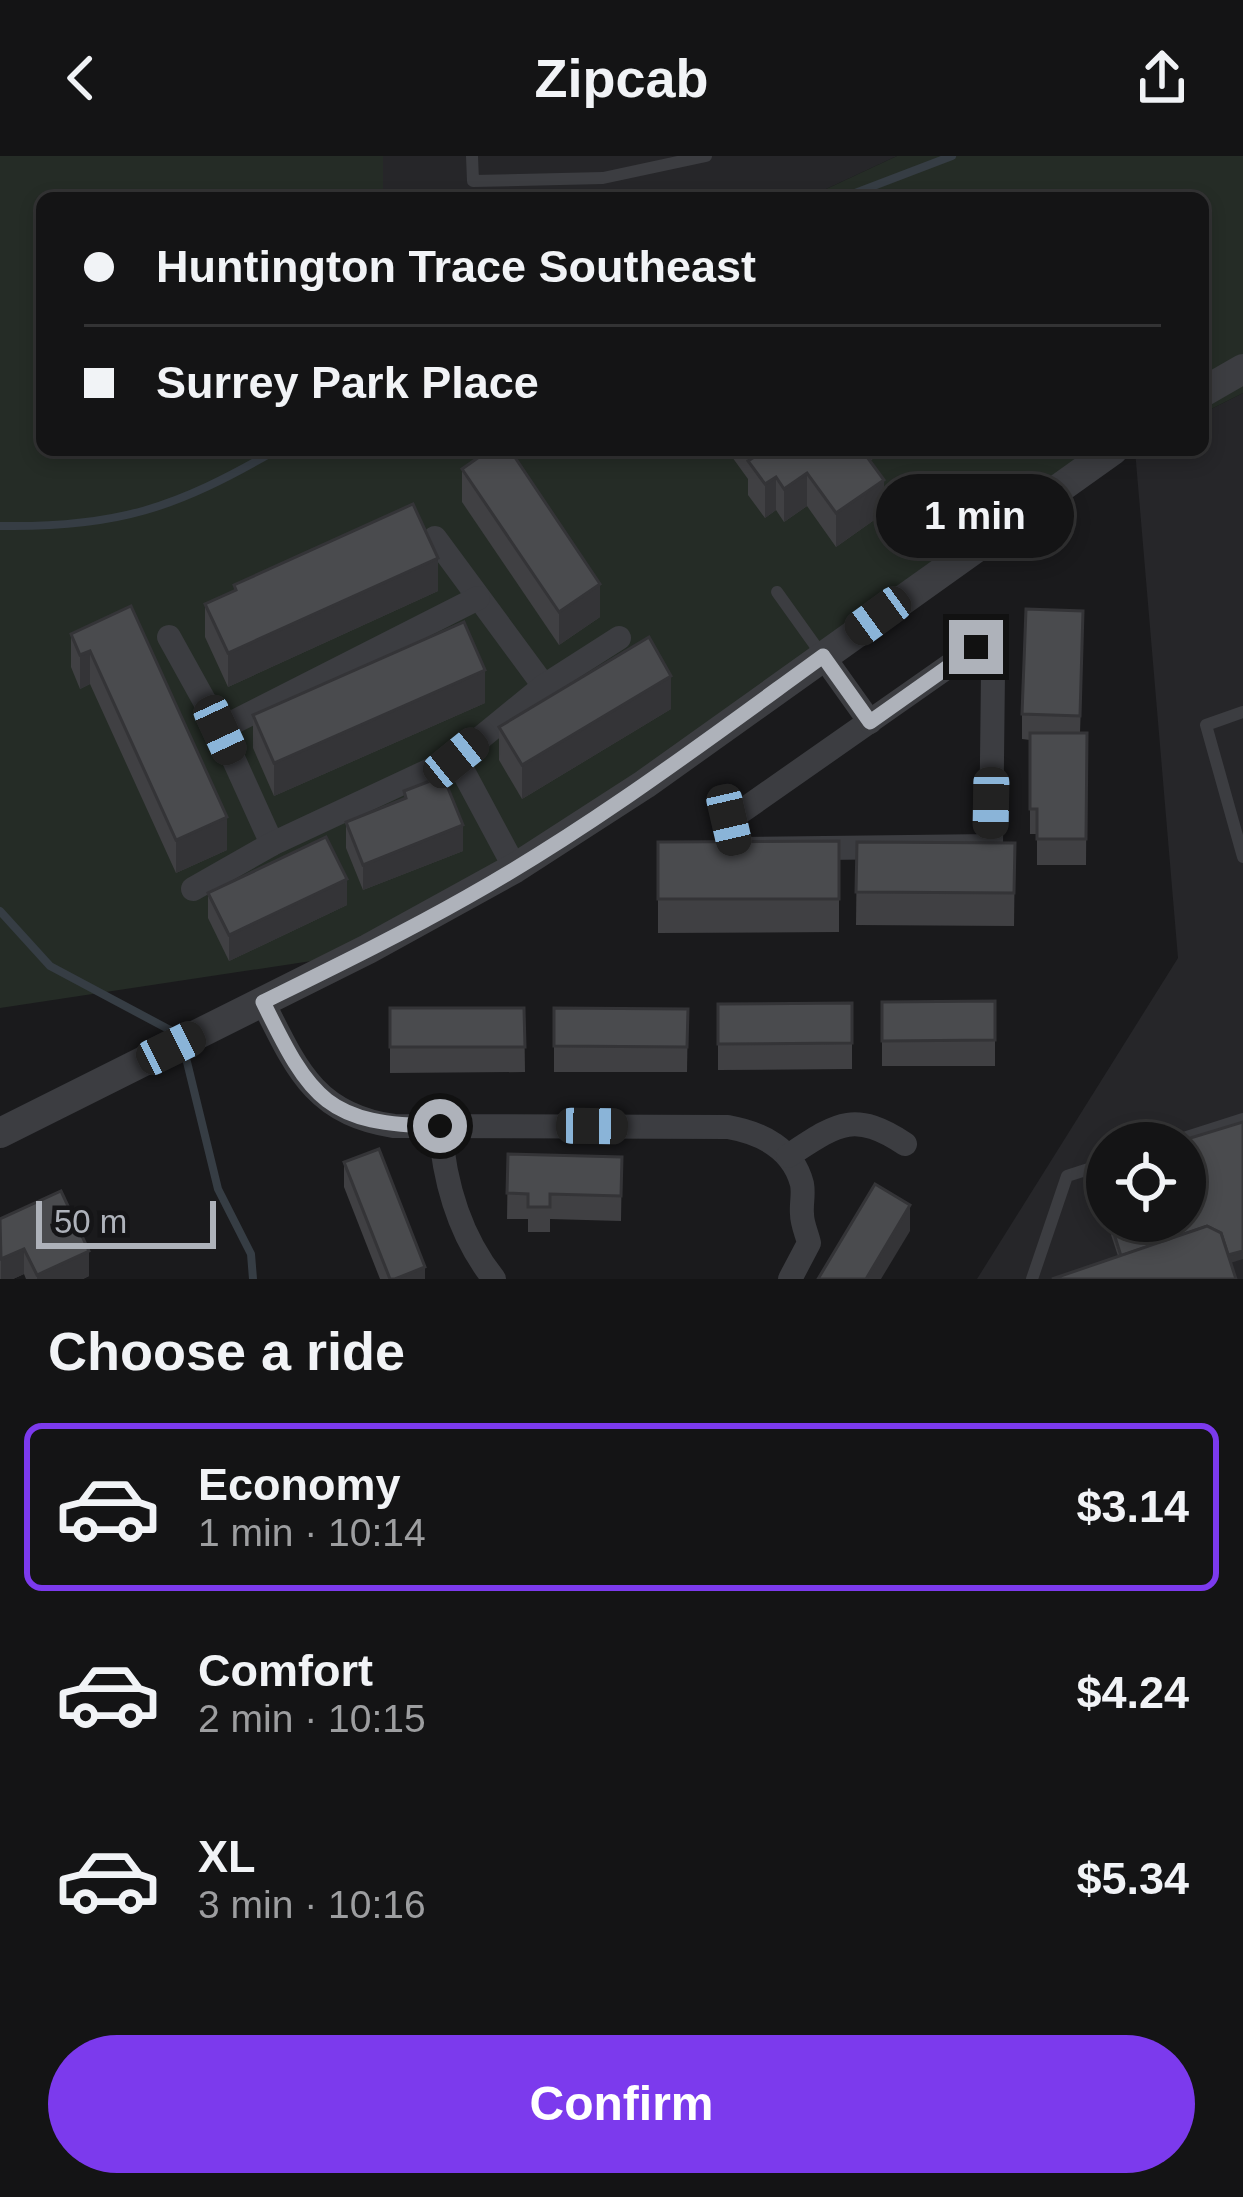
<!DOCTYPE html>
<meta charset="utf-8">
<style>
:root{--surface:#141415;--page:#212122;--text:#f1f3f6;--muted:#9d9ea0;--line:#333334;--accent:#7c3aed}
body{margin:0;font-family:Helvetica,sans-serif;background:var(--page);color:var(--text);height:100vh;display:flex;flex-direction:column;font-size:45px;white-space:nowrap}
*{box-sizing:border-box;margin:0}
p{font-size:39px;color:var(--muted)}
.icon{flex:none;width:66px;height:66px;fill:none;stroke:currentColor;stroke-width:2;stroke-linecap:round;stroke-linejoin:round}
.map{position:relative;height:1123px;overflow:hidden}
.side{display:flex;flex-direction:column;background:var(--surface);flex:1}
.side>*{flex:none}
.top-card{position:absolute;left:36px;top:36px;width:1173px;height:264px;border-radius:18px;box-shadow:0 6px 18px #0003,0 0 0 3px var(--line);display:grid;align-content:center;height:264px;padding:0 48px;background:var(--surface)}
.controls{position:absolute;left:1086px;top:966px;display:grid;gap:24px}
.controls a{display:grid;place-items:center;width:120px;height:120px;border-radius:50%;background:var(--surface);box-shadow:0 6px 18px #0003,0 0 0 3px var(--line);font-size:60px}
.scale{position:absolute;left:36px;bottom:30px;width:180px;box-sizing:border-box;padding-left:12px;border:6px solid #aeb2ba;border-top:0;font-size:33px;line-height:42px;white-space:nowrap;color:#aeb2ba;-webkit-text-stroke:9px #151517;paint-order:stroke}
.end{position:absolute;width:54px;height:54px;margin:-27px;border:15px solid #aeb2ba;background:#111;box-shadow:0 0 0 6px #111}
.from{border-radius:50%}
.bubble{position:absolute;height:84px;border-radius:42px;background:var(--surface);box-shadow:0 6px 18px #0003,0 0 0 3px var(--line);font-size:39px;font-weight:600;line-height:84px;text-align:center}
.car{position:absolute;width:36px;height:72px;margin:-36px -18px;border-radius:15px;box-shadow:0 0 9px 3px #0007;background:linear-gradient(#222 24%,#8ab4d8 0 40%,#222 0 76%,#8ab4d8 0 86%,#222 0)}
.top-card b{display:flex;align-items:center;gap:42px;height:114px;font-size:45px}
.top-card b+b{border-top:3px solid var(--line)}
.top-card i{width:30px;height:30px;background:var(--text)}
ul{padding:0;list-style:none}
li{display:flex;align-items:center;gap:36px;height:168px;margin:0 24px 18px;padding:0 24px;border:6px solid transparent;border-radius:18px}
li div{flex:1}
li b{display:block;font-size:45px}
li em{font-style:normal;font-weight:600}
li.on{border-color:var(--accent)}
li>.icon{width:108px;height:108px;stroke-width:1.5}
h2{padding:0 48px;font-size:54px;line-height:144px}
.cta{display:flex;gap:24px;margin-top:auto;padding:24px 48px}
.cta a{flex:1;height:138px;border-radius:72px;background:var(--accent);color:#fff;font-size:48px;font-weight:600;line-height:138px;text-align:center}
header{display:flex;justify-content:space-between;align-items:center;height:156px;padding:0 48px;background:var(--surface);font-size:54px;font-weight:600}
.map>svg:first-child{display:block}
.built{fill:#262629;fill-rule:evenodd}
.green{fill:#252c26}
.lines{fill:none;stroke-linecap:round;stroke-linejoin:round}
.stream{stroke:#363d44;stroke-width:8}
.service{stroke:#3c3d41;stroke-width:12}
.minor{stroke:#3c3d41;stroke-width:24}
.tertiary{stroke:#3c3d41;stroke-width:30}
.wall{fill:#404043}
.shaded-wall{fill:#343437}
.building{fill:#4a4b4e;stroke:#343437;stroke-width:3}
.route{stroke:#aeb2ba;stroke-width:15}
</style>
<header><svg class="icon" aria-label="back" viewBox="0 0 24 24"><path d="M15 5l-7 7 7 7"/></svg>Zipcab<svg class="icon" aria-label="share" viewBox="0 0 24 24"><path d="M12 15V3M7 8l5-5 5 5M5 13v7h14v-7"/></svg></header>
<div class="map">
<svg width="1243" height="1123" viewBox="0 0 1243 1123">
<rect width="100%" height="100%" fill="#1a1a1c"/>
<!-- built -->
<g class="built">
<polygon points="383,0 897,0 807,42 383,42"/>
<path d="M1243 237V1123H977L1178 802 1135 294H1203V257ZM1107 987H1185V1065H1107Z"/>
</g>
<!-- green -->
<g class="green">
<polygon points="0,0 383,0 383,42 42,42 42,294 1130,294 603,657 318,804 0,852"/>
<polygon points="897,0 1243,0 1243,237 1203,257 1203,42 807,42"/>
</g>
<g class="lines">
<!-- stream -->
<g class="stream">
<polyline points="842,42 952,0"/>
<path d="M0 370C117 372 176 352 276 294"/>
<polyline points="0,755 50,810 170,874"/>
<polyline points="187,906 218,1033 251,1098 253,1123"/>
</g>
<!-- service -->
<g class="service">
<polyline points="472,0 473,25 603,22 706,0"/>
<polyline points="777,436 822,499"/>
<polyline points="1243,556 1206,569 1243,701"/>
<polyline points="1168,987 1243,963"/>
<polyline points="1032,1123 1067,1020 1107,1007"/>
</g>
<!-- minor -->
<g class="minor">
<polyline points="435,382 544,530"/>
<polyline points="169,481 220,573 272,688"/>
<polygon points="976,491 993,516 991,690 736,693 729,664"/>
<polyline points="823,500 870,566"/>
<polyline points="220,573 478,442"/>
<polyline points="456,602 515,712"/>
<polyline points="193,733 272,688 456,602 544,530 619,482"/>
<path d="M263 846C296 912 315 959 394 970L728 971C762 977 793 993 802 1028 804 1039 801 1048 802 1058 802 1068 807 1078 809 1087L790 1123"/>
<path d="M440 970C444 1025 459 1079 494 1123"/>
<path d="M788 1000C837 968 853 954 905 988"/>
</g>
<!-- tertiary -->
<g class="tertiary">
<polyline points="1203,236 1243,213"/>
<polyline points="0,977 368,793 515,712 645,628 1113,294"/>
</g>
</g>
<!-- wall -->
<g class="wall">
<polygon points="727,294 885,294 870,305 884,357 836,391 807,350 784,366 776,354 765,362 748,339 748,323"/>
<polygon points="462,313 600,461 559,489 462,346"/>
<polygon points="234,429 438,435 228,531 205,481 205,448 234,435"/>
<polygon points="131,450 227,694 176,717 90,528 80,533 71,511 71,478"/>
<polygon points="1083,481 1080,577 1087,577 1086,709 1037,709 1037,678 1030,678 1030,584 1022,583 1022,558"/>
<polygon points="485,547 274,640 253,592 253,559"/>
<polygon points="671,553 522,643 499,604 499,571"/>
<polygon points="404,635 463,695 363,734 346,692 346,666 404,643"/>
<polygon points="839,685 839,776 658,777 658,686"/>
<polygon points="857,686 1015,687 1014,770 856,769"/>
<polygon points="208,737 347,749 229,805 208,762"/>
<polygon points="995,845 995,910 882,910 882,846"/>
<polygon points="852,847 852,913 718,914 718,848"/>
<polygon points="390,852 524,852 525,916 390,917"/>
<polygon points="554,852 688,853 687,916 554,916"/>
<polygon points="508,998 622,1001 621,1065 550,1063 550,1076 528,1076 528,1063 507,1063"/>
<polygon points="344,1006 425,1123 380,1123 344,1031"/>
<polygon points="1107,1008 1107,1065 1185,1065 1231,1107 1118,1100 1092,1021 1092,1012"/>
<polygon points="0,1063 89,1120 83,1123 26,1123 24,1118 13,1123 0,1123"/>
</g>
<!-- shaded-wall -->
<g class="shaded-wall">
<polygon points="854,294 885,294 854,316"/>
<polygon points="807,317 807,350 784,366 784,333"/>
<polygon points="776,321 776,354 765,362 765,328"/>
<polygon points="884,324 884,357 836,391 836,357"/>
<polygon points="438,402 438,435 228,531 228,497"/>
<polygon points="600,428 600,461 559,489 559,456"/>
<polygon points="90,495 90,528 80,533 80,499"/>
<polygon points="485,514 485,547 274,640 274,607"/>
<polygon points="671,520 671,553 522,643 522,609"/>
<polygon points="227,661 227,694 176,717 176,684"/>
<polygon points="463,669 463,695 363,734 363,709"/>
<polygon points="347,723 347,749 229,805 229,779"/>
<polygon points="910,1049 910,1075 881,1123 866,1123"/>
<polygon points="24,1093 24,1118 13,1123 1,1123 1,1103"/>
<polygon points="89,1095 89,1120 83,1123 37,1123 37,1119"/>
<polygon points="1243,1095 1243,1103 1221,1110 1221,1102"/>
<polygon points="425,1111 425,1123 395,1123"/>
</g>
<!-- building -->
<g class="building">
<polygon points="489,294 510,294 600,428 559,456 462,313"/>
<polygon points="751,294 862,294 884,324 836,357 807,317 784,333 776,321 765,328 748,305 756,300"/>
<polygon points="413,348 438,402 228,497 205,448 236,434 234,429"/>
<polygon points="131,450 227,661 176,684 90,495 80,499 71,478"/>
<polygon points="1026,453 1083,455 1080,560 1022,558"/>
<polygon points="464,466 485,514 274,607 253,559"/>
<polygon points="649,481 671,520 522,609 499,571"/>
<polygon points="1030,577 1087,577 1086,683 1037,683 1037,653 1030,653"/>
<polygon points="443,620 463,669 363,709 346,666 406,642 404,635"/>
<polygon points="326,681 347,723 229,779 208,737"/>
<polygon points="839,685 839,743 658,743 658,686"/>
<polygon points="857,686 1015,687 1014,737 856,736"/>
<polygon points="995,845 995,884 882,885 882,846"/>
<polygon points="852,847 852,887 718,888 718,848"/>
<polygon points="390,852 524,852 525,891 390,891"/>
<polygon points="554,852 688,853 687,891 554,890"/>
<polygon points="1243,966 1243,1095 1228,1099 1221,1077 1207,1070 1121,1100 1110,1065 1185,1065 1185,987 1174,987"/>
<polygon points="379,993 425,1111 395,1123 390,1123 344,1006"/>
<polygon points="508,998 622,1001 621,1040 550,1038 550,1051 528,1051 528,1038 507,1037"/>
<polygon points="1107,1008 1107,1057 1092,1012"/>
<polygon points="875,1028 910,1049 866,1123 818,1123"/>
<polygon points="61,1035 89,1095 37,1119 24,1093 1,1103 0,1063"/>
<polygon points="1207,1070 1221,1077 1236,1123 1052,1123"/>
</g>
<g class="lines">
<!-- route -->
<path class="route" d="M440 970C327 969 311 944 263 846 332 812 400 779 467 741 592 671 707 584 823 500L870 566 976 491"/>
</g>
</svg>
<div class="controls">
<a><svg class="icon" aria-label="locate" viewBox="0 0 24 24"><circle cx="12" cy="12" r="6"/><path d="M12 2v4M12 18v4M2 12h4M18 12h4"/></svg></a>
</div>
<div class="scale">50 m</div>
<i class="end from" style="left:440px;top:970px"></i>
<i class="end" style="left:976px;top:491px"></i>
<div class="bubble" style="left:876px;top:318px;width:198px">1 min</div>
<i class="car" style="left:878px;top:460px;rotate:234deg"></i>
<i class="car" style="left:220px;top:574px;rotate:155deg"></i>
<i class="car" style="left:456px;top:602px;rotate:51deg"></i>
<i class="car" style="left:991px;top:647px;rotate:181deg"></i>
<i class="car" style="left:729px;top:664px;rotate:167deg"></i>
<i class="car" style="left:171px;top:892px;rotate:64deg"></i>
<i class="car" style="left:592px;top:970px;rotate:91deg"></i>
<div class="top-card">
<b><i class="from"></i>Huntington Trace Southeast</b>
<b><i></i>Surrey Park Place</b>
</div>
</div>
<section class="side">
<h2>Choose a ride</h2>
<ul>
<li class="on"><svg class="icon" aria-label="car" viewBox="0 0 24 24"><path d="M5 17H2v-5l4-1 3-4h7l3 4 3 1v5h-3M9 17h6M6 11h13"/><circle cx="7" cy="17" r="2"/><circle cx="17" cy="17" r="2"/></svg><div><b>Economy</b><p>1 min · 10:14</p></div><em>$3.14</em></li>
<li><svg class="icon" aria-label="car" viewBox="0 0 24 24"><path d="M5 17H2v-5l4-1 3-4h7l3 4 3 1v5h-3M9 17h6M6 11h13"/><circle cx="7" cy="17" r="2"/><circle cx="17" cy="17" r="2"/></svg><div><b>Comfort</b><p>2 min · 10:15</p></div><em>$4.24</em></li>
<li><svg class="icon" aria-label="car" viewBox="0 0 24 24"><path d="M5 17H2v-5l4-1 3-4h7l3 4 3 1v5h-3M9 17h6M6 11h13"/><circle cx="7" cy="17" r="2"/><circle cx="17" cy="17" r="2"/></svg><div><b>XL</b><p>3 min · 10:16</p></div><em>$5.34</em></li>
</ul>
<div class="cta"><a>Confirm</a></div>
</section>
